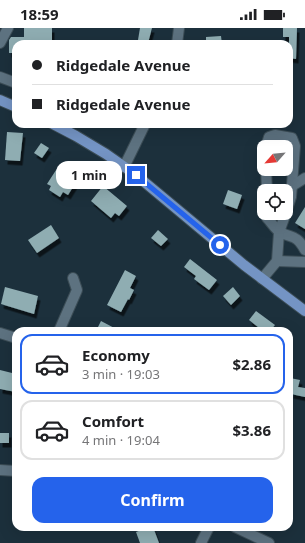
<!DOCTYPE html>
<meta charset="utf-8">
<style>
:root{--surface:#fff;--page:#f2f2f2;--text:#202124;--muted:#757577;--line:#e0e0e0;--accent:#2563eb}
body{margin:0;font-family:"Noto Sans",sans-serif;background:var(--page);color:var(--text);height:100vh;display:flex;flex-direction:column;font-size:15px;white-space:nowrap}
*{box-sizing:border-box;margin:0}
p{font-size:13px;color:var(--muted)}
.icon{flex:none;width:22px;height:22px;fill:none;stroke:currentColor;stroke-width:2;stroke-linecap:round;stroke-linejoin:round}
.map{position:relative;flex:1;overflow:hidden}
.panel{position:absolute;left:12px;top:299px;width:281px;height:204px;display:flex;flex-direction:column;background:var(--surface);border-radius:12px;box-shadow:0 4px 16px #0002}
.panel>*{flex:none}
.hud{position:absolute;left:12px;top:12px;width:281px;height:88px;border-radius:12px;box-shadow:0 4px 16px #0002;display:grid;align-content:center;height:88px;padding:0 20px;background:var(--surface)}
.needle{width:26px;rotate:243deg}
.tools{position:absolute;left:257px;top:112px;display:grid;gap:8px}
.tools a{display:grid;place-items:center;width:36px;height:36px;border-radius:8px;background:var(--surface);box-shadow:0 4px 16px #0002;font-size:20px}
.end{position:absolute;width:18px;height:18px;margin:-9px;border:5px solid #2563eb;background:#fff;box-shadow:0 0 0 2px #fff}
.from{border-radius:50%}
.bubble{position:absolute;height:28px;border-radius:12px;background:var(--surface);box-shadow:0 4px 16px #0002;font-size:13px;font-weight:700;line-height:28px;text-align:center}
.hud b{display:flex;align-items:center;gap:14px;height:38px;font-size:15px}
.hud b+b{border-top:1px solid var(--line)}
.hud i{width:10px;height:10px;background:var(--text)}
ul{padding:7px 0 0;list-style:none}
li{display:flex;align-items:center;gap:12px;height:60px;margin:0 8px 6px;padding:0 12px;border:2px solid var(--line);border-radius:12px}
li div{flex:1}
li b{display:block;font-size:15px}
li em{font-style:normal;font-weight:700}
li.selected{border-color:var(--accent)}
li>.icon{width:36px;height:36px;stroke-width:1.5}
.cta{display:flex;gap:8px;margin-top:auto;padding:8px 20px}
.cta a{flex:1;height:46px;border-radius:12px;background:var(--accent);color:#fff;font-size:16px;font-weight:700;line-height:46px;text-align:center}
.status{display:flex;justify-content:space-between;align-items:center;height:28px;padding:0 20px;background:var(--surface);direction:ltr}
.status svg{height:11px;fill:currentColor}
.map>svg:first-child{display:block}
.building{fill:#8fadb2;filter:url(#shadow)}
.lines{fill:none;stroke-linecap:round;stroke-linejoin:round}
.minor-casing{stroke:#3c4d56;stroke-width:12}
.major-casing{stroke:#3c4d56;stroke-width:12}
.minor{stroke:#5d7280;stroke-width:10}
.major{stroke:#7494c4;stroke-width:10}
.route{stroke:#2563eb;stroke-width:5}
</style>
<div class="status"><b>18:59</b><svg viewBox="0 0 49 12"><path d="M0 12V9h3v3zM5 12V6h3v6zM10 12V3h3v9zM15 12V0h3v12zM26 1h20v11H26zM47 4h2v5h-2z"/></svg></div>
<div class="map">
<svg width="305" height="515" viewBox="0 0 305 515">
<defs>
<filter id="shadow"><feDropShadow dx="2.5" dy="4.5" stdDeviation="0" flood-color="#0009"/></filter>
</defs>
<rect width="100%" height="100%" fill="#1c303c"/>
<!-- building -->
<g class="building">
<polygon points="24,0 52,0 52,16 16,16 16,25 9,25 9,12 11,9 24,9"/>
<polygon points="140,0 152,0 148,15 138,12"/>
<polygon points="283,0 297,0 296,31 289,30 289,9 283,9"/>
<polygon points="221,8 222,16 206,16 206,9"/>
<polygon points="7,104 23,105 20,133 5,132"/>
<polygon points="41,115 49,120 42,130 34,125"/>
<polygon points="58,139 78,151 68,167 63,164 60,169 49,162 51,158 47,156"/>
<polygon points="103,158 127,178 119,188 115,185 111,190 91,173"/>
<polygon points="228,162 242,167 237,181 223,176"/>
<polygon points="305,179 305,201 295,195"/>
<polygon points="51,197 59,210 37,225 28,212"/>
<polygon points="158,202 168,211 161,218 151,210"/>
<polygon points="190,231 217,252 209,262 194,251 196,248 184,239"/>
<polygon points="125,242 136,248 130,260 134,262 129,272 128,271 121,284 107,277"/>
<polygon points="5,259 38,268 34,286 1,276"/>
<polygon points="233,259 240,268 231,277 223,268"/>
<polygon points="256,283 275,297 270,303 263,303 249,292"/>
<polygon points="101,293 120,303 96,303"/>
<polygon points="0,342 16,346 16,364 0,361"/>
<polygon points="290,350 300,352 298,359 305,360 305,369 291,366 292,361 289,360"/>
<rect x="0" y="405" width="9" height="10"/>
<polygon points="149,499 153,499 159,515 140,515 136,504"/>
</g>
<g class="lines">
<!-- minor casing -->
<g class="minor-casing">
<g id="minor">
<polyline points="0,15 8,0"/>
<polyline points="177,16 179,0"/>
<polyline points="0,49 16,55"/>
<polyline points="266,119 269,109 275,107 292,110 295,118 291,169 286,184"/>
<polyline points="124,139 145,96"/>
<polyline points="266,141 267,163"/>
<polyline points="292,158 305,150"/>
<path d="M267 185V190C271 194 275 201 280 204 293 211 296 206 305 222"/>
<polyline points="277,233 305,234"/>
<polyline points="262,251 277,233 279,204 286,185"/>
<polyline points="59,303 77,262 73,250"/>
<polyline points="0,305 16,310"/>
<polyline points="0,442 16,443"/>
<polyline points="235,499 269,515"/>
<polyline points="201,515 209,499"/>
</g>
</g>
<!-- major casing -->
<g class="major-casing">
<g id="major">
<polyline points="0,72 16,79"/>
<polyline points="53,96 76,108 106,126 136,147 244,237 305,283"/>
</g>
</g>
<!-- minor -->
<use href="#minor" class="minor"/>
<!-- major -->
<use href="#major" class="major"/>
</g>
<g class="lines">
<!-- route -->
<polyline class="route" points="136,147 220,217"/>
</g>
</svg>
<div class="tools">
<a><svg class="needle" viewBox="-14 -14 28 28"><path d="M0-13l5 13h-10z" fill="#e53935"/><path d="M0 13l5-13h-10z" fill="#757577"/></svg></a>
<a><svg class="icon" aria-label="locate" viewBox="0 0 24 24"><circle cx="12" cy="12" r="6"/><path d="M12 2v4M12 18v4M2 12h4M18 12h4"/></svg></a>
</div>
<i class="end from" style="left:220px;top:217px"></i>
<i class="end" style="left:136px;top:147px"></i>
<div class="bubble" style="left:56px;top:133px;width:66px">1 min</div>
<div class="hud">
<b><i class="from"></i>Ridgedale Avenue</b>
<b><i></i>Ridgedale Avenue</b>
</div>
<section class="panel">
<ul>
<li class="selected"><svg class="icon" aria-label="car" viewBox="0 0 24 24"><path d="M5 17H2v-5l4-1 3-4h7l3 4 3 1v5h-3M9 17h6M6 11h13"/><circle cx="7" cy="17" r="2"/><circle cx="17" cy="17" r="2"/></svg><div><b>Economy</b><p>3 min · 19:03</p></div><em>$2.86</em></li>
<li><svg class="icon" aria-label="car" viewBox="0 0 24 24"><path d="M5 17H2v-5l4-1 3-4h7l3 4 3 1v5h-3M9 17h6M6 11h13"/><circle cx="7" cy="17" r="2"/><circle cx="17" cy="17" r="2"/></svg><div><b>Comfort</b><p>4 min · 19:04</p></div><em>$3.86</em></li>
</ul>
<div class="cta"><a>Confirm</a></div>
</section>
</div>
